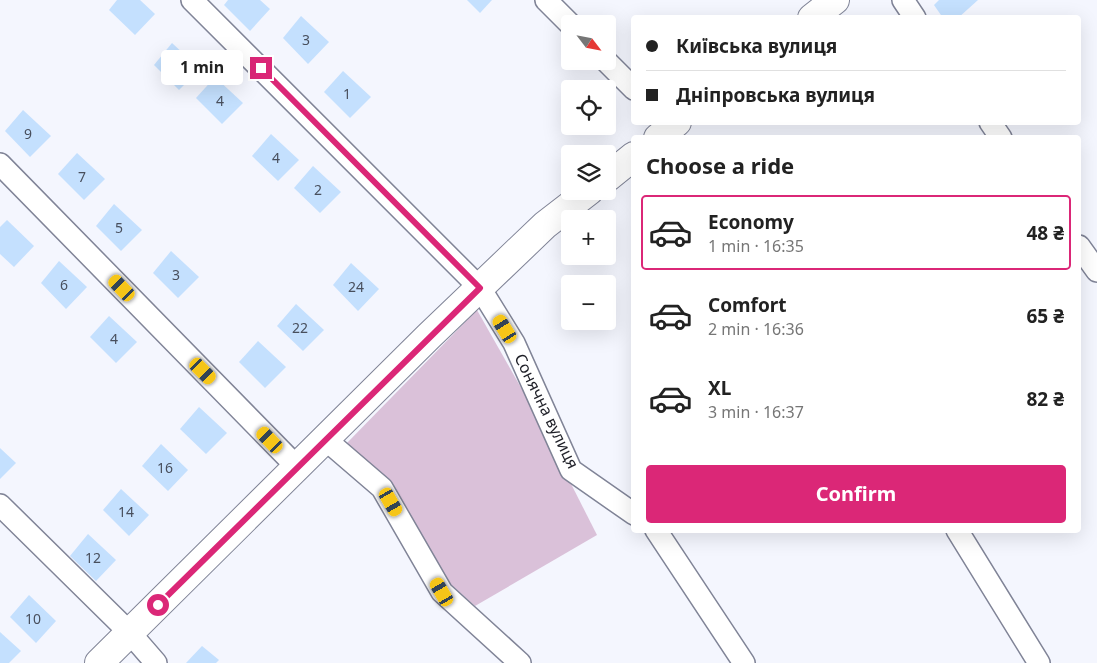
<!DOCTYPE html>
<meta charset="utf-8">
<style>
:root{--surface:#fff;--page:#f2f2f2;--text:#222;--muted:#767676;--line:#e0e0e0;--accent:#db2777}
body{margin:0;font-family:"Noto Sans",sans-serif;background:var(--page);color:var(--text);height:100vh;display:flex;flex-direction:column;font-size:19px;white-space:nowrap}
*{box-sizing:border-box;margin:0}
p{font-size:16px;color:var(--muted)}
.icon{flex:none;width:28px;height:28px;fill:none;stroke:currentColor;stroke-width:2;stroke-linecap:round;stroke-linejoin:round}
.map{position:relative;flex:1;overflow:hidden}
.sheet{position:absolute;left:631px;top:135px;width:450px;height:398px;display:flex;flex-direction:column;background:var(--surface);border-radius:5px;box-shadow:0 5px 20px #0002}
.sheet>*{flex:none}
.hud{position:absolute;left:631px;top:15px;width:450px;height:110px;border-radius:5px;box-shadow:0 5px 20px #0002;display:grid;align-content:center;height:110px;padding:0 15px;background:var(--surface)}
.needle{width:32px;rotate:122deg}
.buttons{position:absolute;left:561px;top:15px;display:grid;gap:10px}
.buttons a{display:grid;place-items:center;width:55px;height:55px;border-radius:5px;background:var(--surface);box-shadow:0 5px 20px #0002;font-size:25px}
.end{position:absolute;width:22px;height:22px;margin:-11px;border:6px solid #db2777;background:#fff;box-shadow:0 0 0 2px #fff}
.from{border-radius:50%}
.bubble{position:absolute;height:35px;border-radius:5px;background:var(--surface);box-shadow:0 5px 20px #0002;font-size:16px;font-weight:700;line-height:35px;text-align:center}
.car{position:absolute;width:15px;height:30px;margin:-15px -8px;border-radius:6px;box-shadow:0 0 4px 1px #0007;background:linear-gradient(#f5c518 24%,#345 0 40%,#f5c518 0 76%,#345 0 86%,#f5c518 0)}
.hud b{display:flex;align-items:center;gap:18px;height:48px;font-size:19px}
.hud b+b{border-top:1px solid var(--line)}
.hud i{width:12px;height:12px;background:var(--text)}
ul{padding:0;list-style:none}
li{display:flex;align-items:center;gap:15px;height:75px;margin:0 10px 8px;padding:0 5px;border:2px solid transparent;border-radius:5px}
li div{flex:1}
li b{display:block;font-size:19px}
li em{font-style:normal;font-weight:700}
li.active{border-color:var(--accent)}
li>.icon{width:45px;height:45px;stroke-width:1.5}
h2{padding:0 15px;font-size:22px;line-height:60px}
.cta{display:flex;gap:10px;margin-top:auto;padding:10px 15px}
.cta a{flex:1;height:58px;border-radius:5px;background:var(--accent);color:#fff;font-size:20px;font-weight:700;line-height:58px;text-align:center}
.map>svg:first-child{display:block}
.green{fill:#dac1d9}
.building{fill:#c4e0fe}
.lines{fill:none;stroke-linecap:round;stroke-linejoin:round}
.minor-casing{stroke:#808497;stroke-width:24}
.secondary-casing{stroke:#808497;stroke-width:30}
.minor{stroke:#fff;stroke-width:21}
.secondary{stroke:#fff;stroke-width:28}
.route{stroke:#db2777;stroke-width:6}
.labels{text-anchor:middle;stroke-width:4.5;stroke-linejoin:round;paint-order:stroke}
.number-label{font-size:14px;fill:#484f5d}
.street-label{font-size:16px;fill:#1e1f27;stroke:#fff}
</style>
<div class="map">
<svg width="1097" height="663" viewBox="0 0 1097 663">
<rect width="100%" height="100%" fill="#f4f6fe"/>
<!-- green -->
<polygon class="green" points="477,310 532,407 597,535 475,606 447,581 346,444"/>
<!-- building -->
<g class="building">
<polygon points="117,0 140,0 155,14 135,35 109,10"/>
<polygon points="228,0 260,0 270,9 250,31 224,5"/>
<polygon points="467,0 492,0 480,13"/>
<polygon points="939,0 978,0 958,18 943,18 934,5"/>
<polygon points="301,16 329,42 308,64 283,38"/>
<polygon points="172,43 200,69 179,90 154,65"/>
<polygon points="343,71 371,97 350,118 324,92"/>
<polygon points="215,77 243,103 222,124 196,98"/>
<polygon points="23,110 51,136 30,157 5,131"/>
<polygon points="271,134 299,160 278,181 252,156"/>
<polygon points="77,153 105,179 84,200 58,174"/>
<polygon points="313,166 341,192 320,213 294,188"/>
<polygon points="114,204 142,230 121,251 96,226"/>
<polygon points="7,220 34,246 14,267 0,254 0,227"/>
<polygon points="171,251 199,277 178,298 153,273"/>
<polygon points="59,261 87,287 66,309 41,283"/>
<polygon points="351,263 379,289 358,311 333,285"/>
<polygon points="296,304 324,330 303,351 277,326"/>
<polygon points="109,316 137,342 116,363 90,337"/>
<polygon points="258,341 286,367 265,388 239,362"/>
<polygon points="199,407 227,433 206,454 180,429"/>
<polygon points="161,444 188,470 168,491 142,466"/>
<polygon points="0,448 16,463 0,479"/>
<polygon points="121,489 149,515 129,536 103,510"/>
<polygon points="88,534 116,560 96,581 70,556"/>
<polygon points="29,595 56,621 36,643 10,617"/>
<polygon points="0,632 21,651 9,663 0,663"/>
<polygon points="202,646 219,660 216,663 186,663"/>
</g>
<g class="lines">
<!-- minor casing -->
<g class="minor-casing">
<g id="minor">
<polyline points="192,0 480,288 514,343 571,470 634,514"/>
<polyline points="546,0 570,24"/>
<polyline points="903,0 915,18"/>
<polyline points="606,61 634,89"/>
<polyline points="990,122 1001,138"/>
<polyline points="0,164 297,467"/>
<polyline points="1079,246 1097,271"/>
<polyline points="325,439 382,488 442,592 520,663"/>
<polyline points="0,505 130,633 156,663"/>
<polyline points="656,530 744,663"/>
<polyline points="957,530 1039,663"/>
</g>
</g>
<!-- secondary casing -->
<g class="secondary-casing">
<g id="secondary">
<polyline points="812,18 835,0"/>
<polyline points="658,138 677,122"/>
<polyline points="608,177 634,156"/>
<polyline points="99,663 429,336 545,225 589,191"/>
</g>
</g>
<!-- minor -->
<use href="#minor" class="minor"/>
<!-- secondary -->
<use href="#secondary" class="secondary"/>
</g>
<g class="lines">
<!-- route -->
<polyline class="route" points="158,605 480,288 261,68"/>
</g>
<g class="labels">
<!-- number labels -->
<g class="number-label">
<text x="306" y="45">3</text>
<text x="347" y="99">1</text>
<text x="220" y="106">4</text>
<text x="28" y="139">9</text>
<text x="276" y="163">4</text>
<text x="82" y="182">7</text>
<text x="318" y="195">2</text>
<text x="119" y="233">5</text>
<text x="176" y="280">3</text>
<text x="64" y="290">6</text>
<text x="356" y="292">24</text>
<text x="300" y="333">22</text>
<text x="114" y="344">4</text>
<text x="165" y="473">16</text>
<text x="126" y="517">14</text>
<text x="93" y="563">12</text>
<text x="33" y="624">10</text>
</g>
<!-- street labels -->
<g class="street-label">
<text transform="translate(547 411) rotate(64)" y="6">Сонячна вулиця</text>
</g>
</g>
</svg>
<div class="buttons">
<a><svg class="needle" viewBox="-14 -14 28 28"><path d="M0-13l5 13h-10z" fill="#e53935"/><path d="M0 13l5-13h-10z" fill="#767676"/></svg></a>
<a><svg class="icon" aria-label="locate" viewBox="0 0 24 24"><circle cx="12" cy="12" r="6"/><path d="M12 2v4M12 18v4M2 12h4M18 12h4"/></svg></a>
<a><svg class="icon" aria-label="layers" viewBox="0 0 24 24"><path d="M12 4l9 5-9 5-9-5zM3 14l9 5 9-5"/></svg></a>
<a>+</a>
<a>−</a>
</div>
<i class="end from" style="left:158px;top:605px"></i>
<i class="end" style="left:261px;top:68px"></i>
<div class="bubble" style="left:161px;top:50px;width:82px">1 min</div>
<i class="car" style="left:122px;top:288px;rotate:316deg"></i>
<i class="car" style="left:505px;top:329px;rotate:328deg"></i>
<i class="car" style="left:203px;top:371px;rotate:135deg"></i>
<i class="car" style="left:270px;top:440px;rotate:316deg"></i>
<i class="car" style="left:391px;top:502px;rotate:150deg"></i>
<i class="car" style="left:442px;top:592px;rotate:330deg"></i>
<div class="hud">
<b><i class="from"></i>Київська вулиця</b>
<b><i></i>Дніпровська вулиця</b>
</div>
<section class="sheet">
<h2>Choose a ride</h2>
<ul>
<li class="active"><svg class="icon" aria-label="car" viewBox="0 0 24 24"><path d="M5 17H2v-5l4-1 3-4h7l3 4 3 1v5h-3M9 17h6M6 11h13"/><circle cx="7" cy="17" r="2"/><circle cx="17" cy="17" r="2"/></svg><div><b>Economy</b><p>1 min · 16:35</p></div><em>48 ₴</em></li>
<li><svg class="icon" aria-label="car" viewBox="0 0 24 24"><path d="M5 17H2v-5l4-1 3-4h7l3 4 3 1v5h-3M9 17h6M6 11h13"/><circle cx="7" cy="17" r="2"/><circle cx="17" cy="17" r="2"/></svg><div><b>Comfort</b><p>2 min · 16:36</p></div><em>65 ₴</em></li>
<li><svg class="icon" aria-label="car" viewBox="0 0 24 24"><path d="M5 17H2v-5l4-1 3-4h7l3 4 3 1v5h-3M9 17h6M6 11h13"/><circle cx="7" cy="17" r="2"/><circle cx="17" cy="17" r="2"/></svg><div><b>XL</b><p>3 min · 16:37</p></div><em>82 ₴</em></li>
</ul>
<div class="cta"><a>Confirm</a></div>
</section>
</div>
